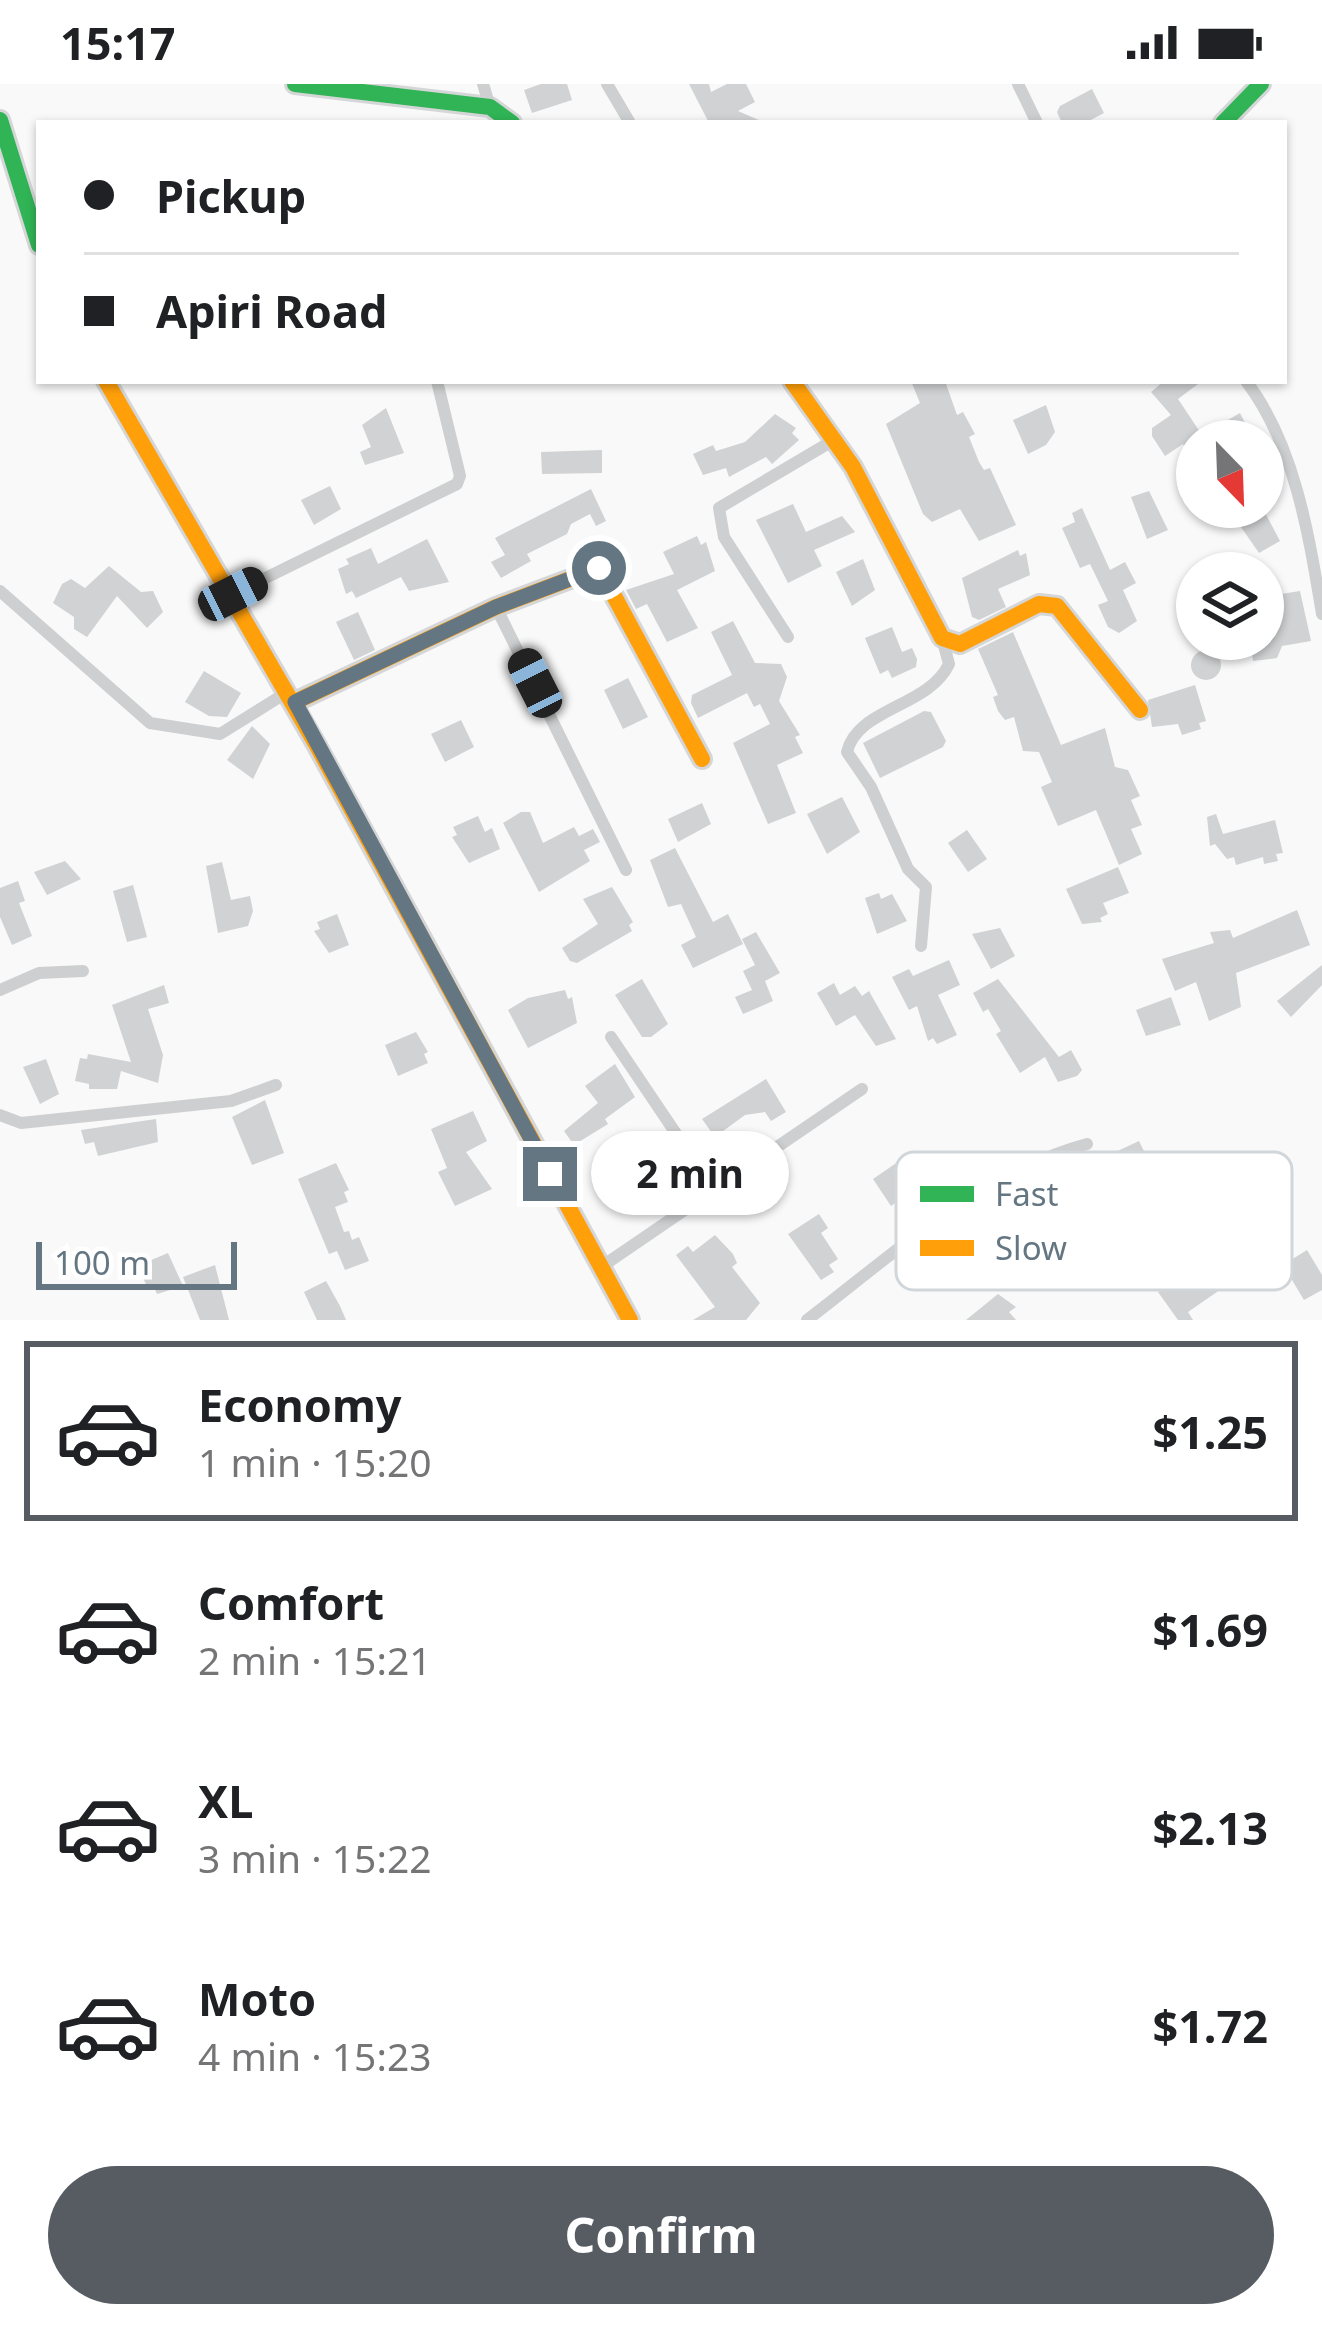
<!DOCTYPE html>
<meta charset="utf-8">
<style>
:root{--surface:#fff;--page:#f6f6f6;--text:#202124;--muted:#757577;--line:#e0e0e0;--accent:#565c61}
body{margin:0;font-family:"Noto Sans",sans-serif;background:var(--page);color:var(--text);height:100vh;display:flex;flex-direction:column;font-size:45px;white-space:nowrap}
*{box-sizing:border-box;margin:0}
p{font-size:39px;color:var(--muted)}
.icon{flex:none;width:66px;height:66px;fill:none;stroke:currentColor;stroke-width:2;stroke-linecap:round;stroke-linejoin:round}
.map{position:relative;height:1236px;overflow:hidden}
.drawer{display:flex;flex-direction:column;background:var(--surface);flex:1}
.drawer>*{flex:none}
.guide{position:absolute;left:36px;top:36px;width:1251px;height:264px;border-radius:0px;box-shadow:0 3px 9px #0004;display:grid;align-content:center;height:264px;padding:0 48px;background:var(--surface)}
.needle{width:78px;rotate:157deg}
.fabs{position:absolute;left:1176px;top:336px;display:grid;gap:24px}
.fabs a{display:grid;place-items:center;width:108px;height:108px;border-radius:50%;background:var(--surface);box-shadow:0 3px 9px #0004;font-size:60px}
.scale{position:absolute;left:36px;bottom:30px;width:201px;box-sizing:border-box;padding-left:12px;border:6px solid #657683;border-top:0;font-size:33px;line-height:42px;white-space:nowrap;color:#657683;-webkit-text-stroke:9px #fff;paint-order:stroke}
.end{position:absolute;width:54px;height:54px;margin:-27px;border:15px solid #657683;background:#fff;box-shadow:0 0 0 6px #fff}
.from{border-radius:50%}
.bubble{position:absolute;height:84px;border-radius:42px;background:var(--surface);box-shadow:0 3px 9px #0004;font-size:39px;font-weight:700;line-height:84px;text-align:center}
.car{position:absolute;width:36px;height:72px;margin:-36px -18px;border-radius:15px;box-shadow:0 0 9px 3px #0007;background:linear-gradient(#222 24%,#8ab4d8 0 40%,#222 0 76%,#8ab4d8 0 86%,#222 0)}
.guide b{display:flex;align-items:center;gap:42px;height:114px;font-size:45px}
.guide b+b{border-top:3px solid var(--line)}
.guide i{width:30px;height:30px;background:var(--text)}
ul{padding:21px 0 0;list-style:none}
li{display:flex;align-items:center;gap:36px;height:180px;margin:0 24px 18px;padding:0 24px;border:6px solid transparent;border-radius:0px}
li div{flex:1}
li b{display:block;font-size:45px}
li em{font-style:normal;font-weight:700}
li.current{border-color:var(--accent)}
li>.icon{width:108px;height:108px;stroke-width:1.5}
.button{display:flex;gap:24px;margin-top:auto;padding:24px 48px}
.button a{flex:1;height:138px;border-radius:72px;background:var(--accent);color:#fff;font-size:48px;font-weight:700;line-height:138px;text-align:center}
.status{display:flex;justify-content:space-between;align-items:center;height:84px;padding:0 60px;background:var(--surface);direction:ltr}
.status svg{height:33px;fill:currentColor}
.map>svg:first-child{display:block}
.building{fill:#d0d2d3}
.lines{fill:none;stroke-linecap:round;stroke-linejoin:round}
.fast-casing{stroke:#d5d6d7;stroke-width:22}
.slow-casing{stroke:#d5d6d7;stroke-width:22}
.street{stroke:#cecfd0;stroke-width:12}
.fast{stroke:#30b455;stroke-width:16}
.slow{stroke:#ff9f0a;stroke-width:16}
.route{stroke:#657683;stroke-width:15}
.key{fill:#fff;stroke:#d1d6da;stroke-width:3}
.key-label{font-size:33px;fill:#657683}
</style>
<div class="status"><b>15:17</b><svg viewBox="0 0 49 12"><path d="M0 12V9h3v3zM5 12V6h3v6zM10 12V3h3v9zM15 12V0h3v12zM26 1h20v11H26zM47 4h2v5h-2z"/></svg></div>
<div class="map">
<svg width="1322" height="1236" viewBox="0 0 1322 1236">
<rect width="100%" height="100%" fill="#f9f9f9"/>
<!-- building -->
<g class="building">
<polygon points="541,0 567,0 572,16 532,29 524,6"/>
<polygon points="689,0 709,0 711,8 727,0 746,0 755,18 738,27 766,39 709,39"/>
<polygon points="1092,5 1104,29 1085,39 1062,39 1057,28 1060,22"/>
<polygon points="911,297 945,297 957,331 963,328 975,350 969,353 979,378 984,386 990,384 1016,441 979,457 960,425 932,438 923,430 886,340 920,319"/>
<polygon points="1164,297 1202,297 1178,315 1202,351 1240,329 1254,357 1197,357 1197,414 1185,385 1195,381 1183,360 1165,372 1152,352 1152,344 1171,331 1151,308"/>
<polygon points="1046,321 1055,348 1046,361 1028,370 1013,336"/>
<polygon points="386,324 404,369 365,381 360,368 371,363 362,341"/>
<polygon points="775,330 796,344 792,349 799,356 772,380 766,373 729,393 726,384 703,391 693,370 713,361 716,367 745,358"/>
<polygon points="602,366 602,389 542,390 541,368"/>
<polygon points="330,402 341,425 314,441 301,416"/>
<polygon points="591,405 606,437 596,442 590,430 571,440 567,450 527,470 531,477 501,494 491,478 505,471 495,454"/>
<polygon points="1149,407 1168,446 1147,455 1131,413"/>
<polygon points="793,420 806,448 842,432 855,448 814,466 822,482 788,499 756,436"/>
<polygon points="1252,423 1262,423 1280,457 1259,469 1234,433"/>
<polygon points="1082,424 1110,486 1125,478 1136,499 1123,506 1137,537 1119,549 1108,543 1098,521 1108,517 1090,480 1080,484 1062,444 1075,438 1072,429"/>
<polygon points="697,452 701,461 706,458 715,487 677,506 698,544 667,558 647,520 636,525 626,506 674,490 663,468"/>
<polygon points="427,455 449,498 409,507 401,493 356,514 352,507 346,510 338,485 349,480 346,475 371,464 378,480"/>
<polygon points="1018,466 1020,472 1026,469 1030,491 998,505 1006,523 979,536 972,533 962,494"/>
<polygon points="863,475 875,506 852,522 836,488"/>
<polygon points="109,482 141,508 153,507 163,528 147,544 117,512 87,553 74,545 74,533 53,519 62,500 71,495 85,504"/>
<polygon points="1300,507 1311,557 1282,562 1277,574 1253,577 1250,555 1263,555 1263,513"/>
<polygon points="358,528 375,566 354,576 336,538"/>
<polygon points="733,537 755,579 781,580 787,593 779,617 800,651 795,653 803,669 777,681 796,729 768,740 733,659 770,640 760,620 754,623 747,609 698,634 691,619 692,611 732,591 711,548"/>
<polygon points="892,543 902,568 912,564 917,575 916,583 892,594 888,586 880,590 865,554"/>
<polygon points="1013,548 1061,661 1105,644 1115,683 1128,686 1140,712 1131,716 1142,741 1131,745 1142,770 1119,781 1096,726 1058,742 1041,703 1052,698 1039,668 1023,667 1014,633 1005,636 998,627 993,613 998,611 978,565"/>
<circle cx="1206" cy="581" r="15"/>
<polygon points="204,587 241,609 227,633 209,632 185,618"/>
<polygon points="628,594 648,633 623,645 604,606"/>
<polygon points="1195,601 1206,637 1199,639 1201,645 1182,651 1178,640 1152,643 1148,616"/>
<polygon points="924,627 931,628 946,657 943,663 880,694 863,659"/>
<polygon points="461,636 474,663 445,678 431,650"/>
<polygon points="252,642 270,660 253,695 227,676"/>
<polygon points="842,713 860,748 827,770 807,730"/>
<polygon points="702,719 711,740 678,758 668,735"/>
<polygon points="521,728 530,728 543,759 574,743 579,752 593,745 600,758 584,766 590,777 539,808 503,739"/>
<polygon points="1216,730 1223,750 1275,736 1283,769 1276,770 1278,777 1264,780 1263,773 1236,781 1234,773 1227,775 1215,760 1210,762 1207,733"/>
<polygon points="478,732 485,748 492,744 500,765 469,779 452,753 457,751 453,743"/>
<polygon points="967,746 987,775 968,788 948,759"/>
<polygon points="675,764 713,838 728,830 743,860 693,884 681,861 696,853 681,820 668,823 650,776"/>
<polygon points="65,777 81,795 47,811 34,788"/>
<polygon points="222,778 231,816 250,812 253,827 248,842 218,849 206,782"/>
<polygon points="1118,783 1129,809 1103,819 1108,830 1100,834 1102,838 1082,840 1066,805"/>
<polygon points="18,797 25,817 19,819 32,852 12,861 0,833 0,804"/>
<polygon points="133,801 147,853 127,858 113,807"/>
<polygon points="612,803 633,838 629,841 632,847 577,879 570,877 562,864 598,840 583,815"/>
<polygon points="879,809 881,815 892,810 907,837 877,850 865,814"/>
<polygon points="1297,826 1310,861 1236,889 1241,923 1209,937 1196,898 1175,907 1162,875 1214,859 1210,848 1230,846 1233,854"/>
<polygon points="337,830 349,861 329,869 314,847 320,845 317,838"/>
<polygon points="1000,844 1015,872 991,885 972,850"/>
<polygon points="756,848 780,889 765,897 773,917 743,930 735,913 752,906 743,887 755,881 742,855"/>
<polygon points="949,876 960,901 938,911 957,951 937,960 933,954 928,957 917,922 909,926 892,893 909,885 913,892"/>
<polygon points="1322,881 1322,901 1291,933 1277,917"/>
<polygon points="642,895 668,940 651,953 642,953 615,911"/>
<polygon points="998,895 1059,973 1071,966 1082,986 1077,992 1058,998 1045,973 1020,989 996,950 1001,947 988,925 983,928 973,909"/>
<polygon points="834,899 840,911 855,902 862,912 869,907 896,955 876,962 855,931 836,942 817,909"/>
<polygon points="164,901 169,919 148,925 163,971 158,999 121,987 117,1005 89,1005 89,1000 75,997 80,974 87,975 88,970 131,978 112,921"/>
<polygon points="565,906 568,915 572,913 577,939 528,964 508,926 528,914"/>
<polygon points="1171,913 1181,941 1146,952 1136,926"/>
<polygon points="416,948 428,968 424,970 428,979 398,992 385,961"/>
<polygon points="46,975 59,1010 40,1020 23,983"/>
<polygon points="615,980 635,1013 605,1035 608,1040 574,1061 564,1047 598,1019 585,1002"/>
<polygon points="766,995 786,1028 771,1037 765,1028 745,1031 715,1053 702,1035"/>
<polygon points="265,1016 284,1069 252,1081 232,1033"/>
<polygon points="473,1027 487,1057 466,1068 492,1105 455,1122 438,1088 447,1084 431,1045"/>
<polygon points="156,1035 158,1058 98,1072 94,1058 85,1060 81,1046"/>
<polygon points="1139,1057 1154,1088 1126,1101 1111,1070"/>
<polygon points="669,1066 692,1100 671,1114 662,1100 656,1104 646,1082"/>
<polygon points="908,1071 926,1096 916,1103 921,1111 911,1118 906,1111 891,1122 873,1095"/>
<polygon points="336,1079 349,1106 344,1108 348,1118 335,1123 344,1148 349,1147 352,1156 359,1153 369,1177 345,1186 337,1167 329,1170 298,1095"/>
<polygon points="819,1130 828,1144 821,1149 838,1175 829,1181 834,1188 821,1196 788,1150"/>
<polygon points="715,1151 733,1170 737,1179 732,1183 760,1219 746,1236 693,1236 715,1223 676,1171 688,1162 693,1168"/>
<polygon points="1307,1166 1322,1191 1322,1206 1304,1216 1283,1181"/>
<polygon points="168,1169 183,1202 157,1210 154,1203 148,1205 140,1187 144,1179"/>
<polygon points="1211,1174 1227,1201 1188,1228 1193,1236 1178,1236 1158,1208"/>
<polygon points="215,1181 229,1236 200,1236 183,1193"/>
<polygon points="326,1197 340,1222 346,1236 317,1236 304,1208"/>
<polygon points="998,1210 1016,1223 1009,1228 1016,1236 966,1236"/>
</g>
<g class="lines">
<!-- fast casing -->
<g class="fast-casing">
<g id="fast">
<polyline points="295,0 490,23 512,39"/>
<polyline points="0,36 39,161"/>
<polyline points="1223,39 1261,0"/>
</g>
</g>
<!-- slow casing -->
<g class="slow-casing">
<g id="slow">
<polyline points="106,297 316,660 630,1236"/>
<polyline points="792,297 853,383 942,554 960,560 1039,520 1057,522 1140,626"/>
<polyline points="295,618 496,523 599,484 702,675"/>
</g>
</g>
<!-- street -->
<g class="street">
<polyline points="483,0 490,23"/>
<polyline points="607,0 630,39"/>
<polyline points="1018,0 1037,39"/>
<path d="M1246 297C1295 361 1309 452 1322 530"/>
<polyline points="0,507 150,639 220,650 289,607"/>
<polyline points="233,510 457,400 460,392 437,297"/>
<polyline points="496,523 626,786"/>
<polyline points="788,553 724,453 719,424 834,356"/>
<path d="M921 862 926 803 908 785 871 703 847 668C857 624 929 623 949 580L942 554"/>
<polyline points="0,906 39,889 83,887"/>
<polyline points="611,953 714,1106"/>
<polyline points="0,1031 21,1039 231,1017 276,1001"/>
<polyline points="604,1181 862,1005"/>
<path d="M807 1236C891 1172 982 1088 1087 1060"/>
</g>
<!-- fast -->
<use href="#fast" class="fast"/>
<!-- slow -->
<use href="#slow" class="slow"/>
</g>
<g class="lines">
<!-- route -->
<polyline class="route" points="550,1090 295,618 496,523 599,484"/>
</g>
<!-- legend -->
<rect x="896" y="1068" width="396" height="138" rx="18" class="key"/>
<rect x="920" y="1102" width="54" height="16" fill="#30b455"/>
<rect x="920" y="1156" width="54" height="16" fill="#ff9f0a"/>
<g class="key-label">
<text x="995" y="1122">Fast</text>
<text x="995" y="1176">Slow</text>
</g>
</svg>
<div class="fabs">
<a><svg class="needle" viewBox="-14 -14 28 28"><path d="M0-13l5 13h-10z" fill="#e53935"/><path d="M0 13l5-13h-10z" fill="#757577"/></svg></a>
<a><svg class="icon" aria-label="layers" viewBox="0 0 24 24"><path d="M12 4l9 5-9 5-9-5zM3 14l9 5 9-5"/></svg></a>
</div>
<div class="scale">100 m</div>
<i class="end from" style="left:599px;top:484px"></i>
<i class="end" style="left:550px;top:1090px"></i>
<div class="bubble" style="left:591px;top:1047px;width:198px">2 min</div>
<i class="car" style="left:233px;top:510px;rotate:63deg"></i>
<i class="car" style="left:535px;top:599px;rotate:333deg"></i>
<div class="guide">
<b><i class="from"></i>Pickup</b>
<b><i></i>Apiri Road</b>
</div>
</div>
<section class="drawer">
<ul>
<li class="current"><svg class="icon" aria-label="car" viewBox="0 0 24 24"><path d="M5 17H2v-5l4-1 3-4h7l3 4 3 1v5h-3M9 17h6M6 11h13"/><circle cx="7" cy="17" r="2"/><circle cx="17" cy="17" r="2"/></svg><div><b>Economy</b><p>1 min · 15:20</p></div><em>$1.25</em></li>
<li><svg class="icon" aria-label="car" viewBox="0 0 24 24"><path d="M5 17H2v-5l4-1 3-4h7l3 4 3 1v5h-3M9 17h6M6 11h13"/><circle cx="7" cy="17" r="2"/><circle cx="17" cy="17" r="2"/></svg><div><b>Comfort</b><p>2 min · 15:21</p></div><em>$1.69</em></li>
<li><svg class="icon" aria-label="car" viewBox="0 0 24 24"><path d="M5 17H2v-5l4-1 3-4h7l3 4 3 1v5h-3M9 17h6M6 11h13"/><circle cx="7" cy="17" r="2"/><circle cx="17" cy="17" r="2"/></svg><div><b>XL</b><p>3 min · 15:22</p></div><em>$2.13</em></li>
<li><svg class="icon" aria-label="car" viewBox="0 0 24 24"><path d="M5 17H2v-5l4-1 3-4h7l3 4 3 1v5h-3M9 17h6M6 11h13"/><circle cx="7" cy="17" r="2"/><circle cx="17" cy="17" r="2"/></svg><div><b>Moto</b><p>4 min · 15:23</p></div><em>$1.72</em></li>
</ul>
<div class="button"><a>Confirm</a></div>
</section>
